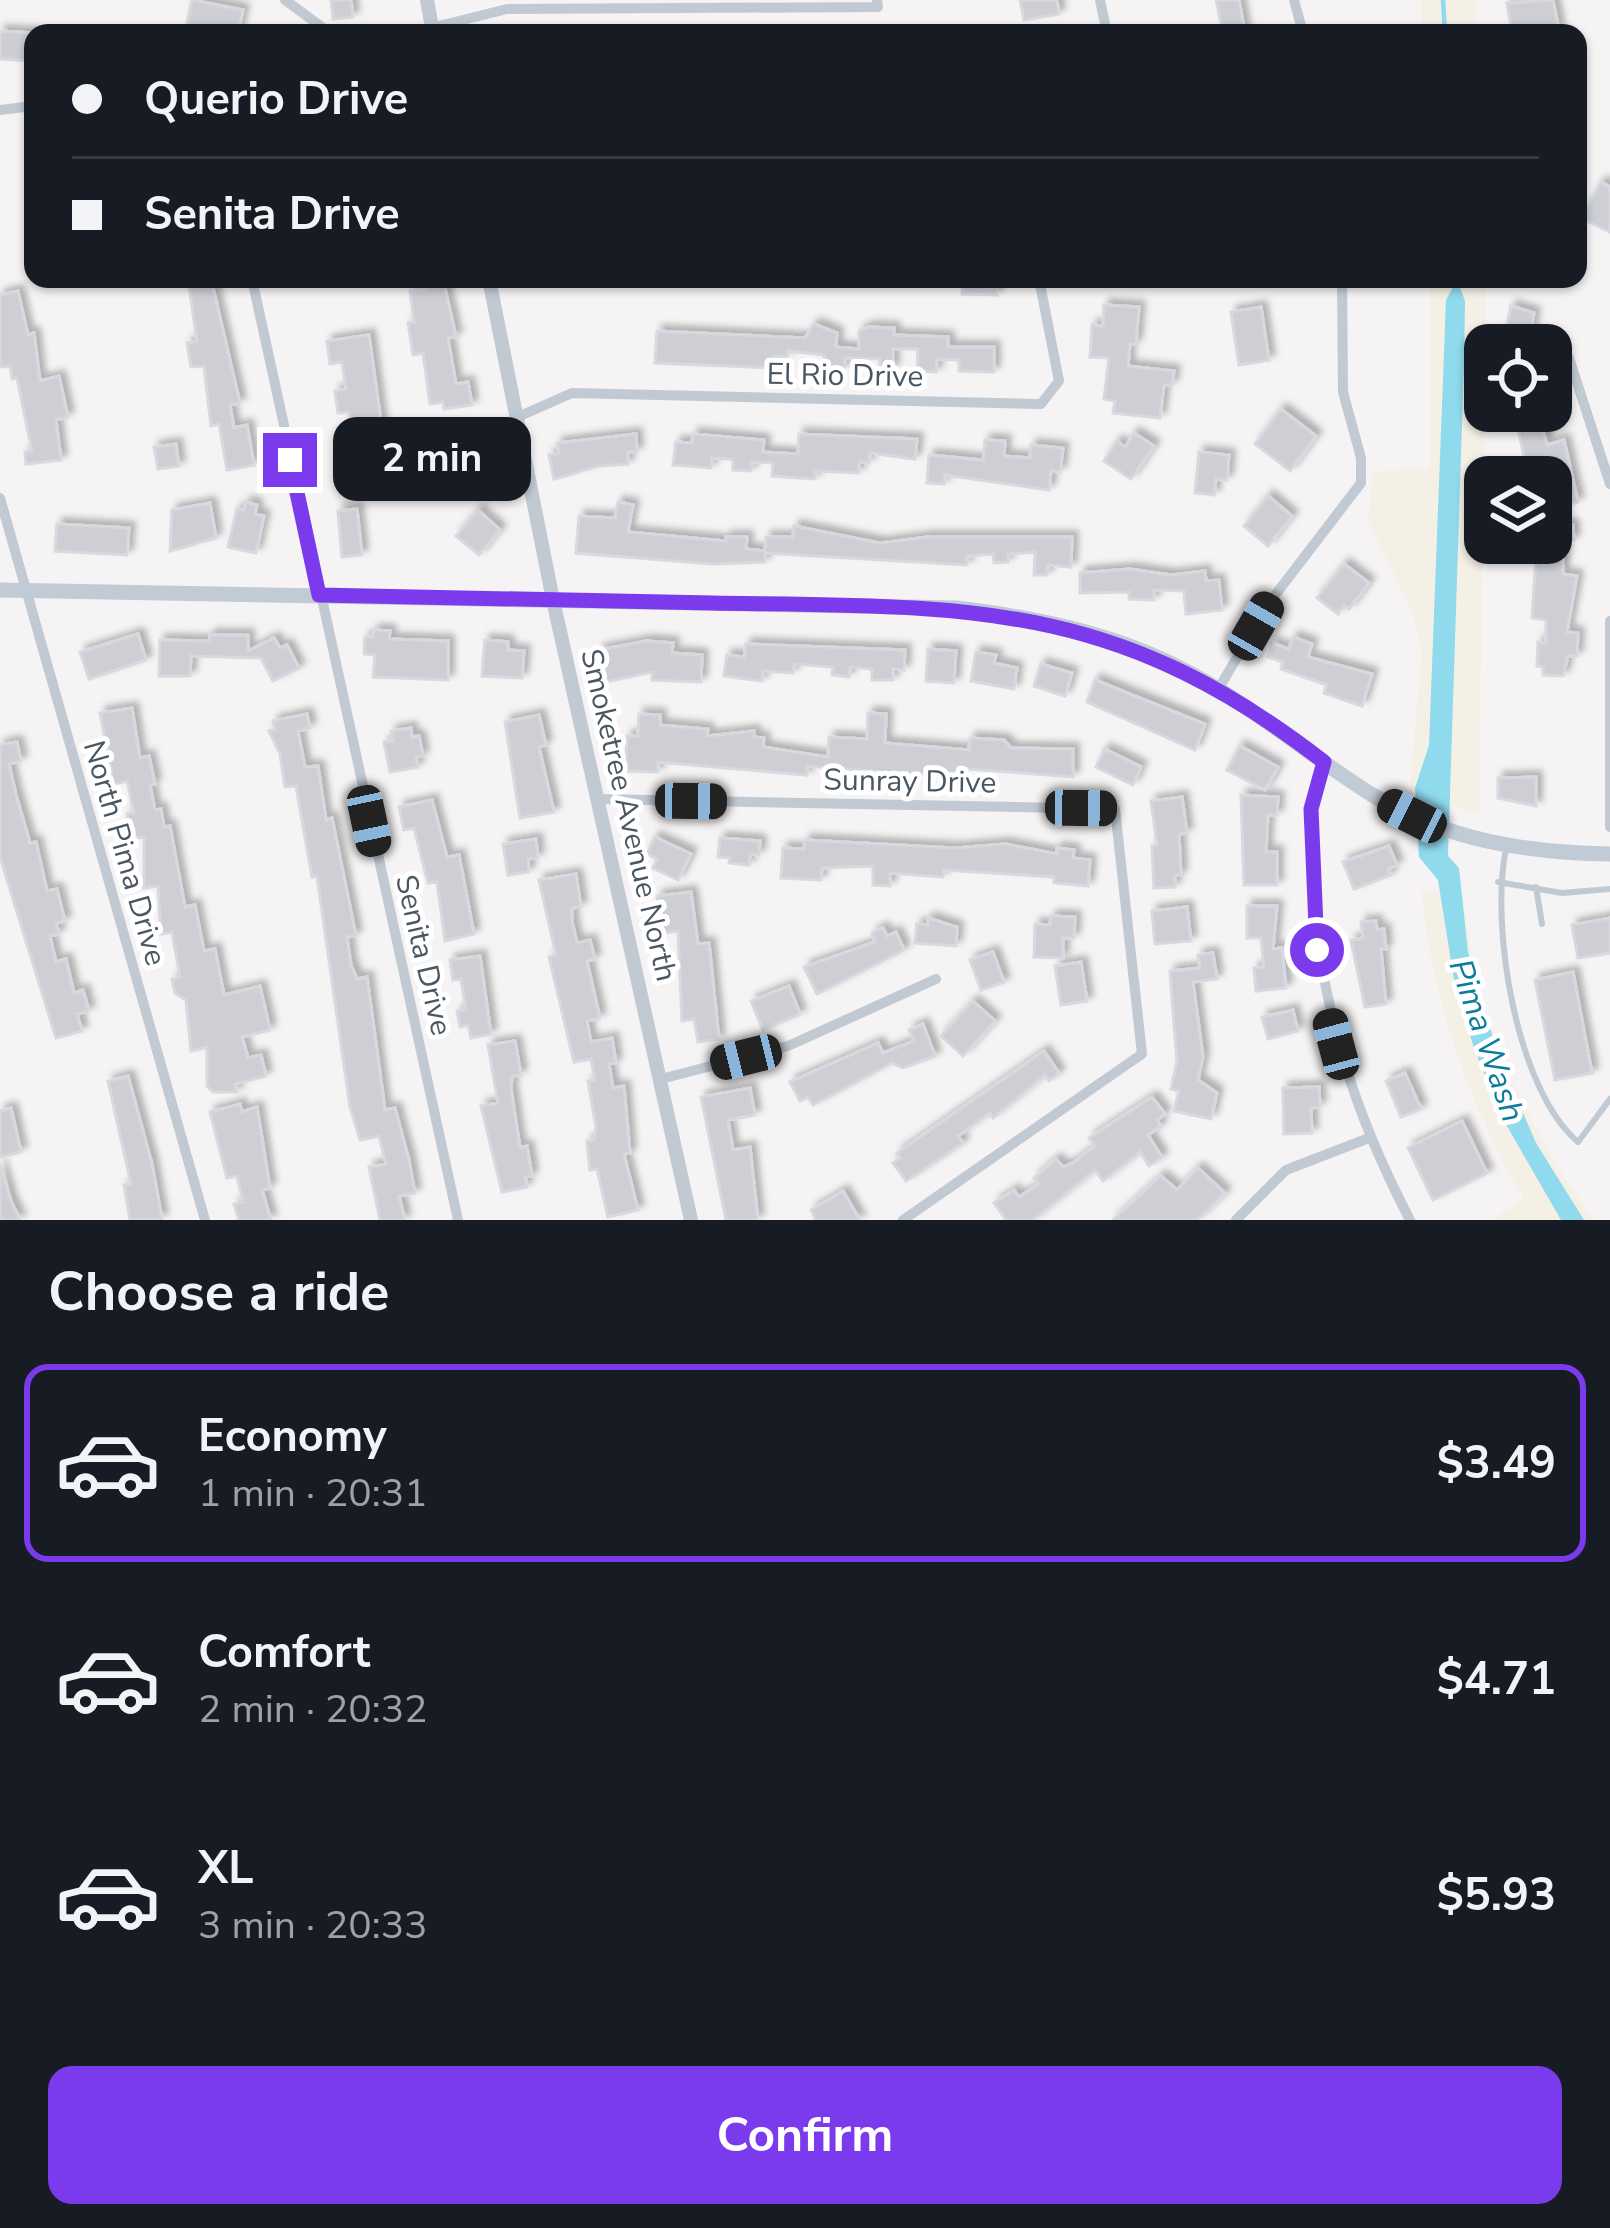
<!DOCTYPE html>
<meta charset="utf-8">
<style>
:root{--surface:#171b24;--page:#242831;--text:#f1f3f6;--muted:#9ea1a6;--line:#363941;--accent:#7c3aed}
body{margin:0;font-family:"Nunito Sans",sans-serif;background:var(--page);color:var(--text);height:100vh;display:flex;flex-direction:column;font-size:45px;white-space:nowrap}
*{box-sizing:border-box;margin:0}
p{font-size:39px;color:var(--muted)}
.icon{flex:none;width:66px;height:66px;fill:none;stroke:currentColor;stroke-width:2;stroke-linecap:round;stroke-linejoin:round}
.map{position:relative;height:1220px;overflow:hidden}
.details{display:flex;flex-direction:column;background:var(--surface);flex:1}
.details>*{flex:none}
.banner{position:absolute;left:24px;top:24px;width:1563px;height:264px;border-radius:24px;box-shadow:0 3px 9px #0004;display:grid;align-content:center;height:264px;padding:0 48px;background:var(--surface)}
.controls{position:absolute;left:1464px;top:324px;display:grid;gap:24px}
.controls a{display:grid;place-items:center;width:108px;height:108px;border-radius:24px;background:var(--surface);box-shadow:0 3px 9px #0004;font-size:60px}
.end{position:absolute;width:54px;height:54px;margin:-27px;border:15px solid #7c3aed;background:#fff;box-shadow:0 0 0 6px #fff}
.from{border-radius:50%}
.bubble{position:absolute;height:84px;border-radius:24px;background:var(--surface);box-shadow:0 3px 9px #0004;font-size:39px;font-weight:700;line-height:84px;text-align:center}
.car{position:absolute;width:36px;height:72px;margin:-36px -18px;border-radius:15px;box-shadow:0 0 9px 3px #0007;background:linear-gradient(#222 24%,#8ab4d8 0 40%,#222 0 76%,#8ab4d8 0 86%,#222 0)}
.banner b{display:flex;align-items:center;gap:42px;height:114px;font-size:45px}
.banner b+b{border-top:3px solid var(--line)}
.banner i{width:30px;height:30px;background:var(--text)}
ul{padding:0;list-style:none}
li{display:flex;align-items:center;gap:36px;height:198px;margin:0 24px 18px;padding:0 24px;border:6px solid transparent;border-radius:24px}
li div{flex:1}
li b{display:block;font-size:45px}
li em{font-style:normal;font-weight:700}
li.selected{border-color:var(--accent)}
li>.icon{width:108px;height:108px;stroke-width:1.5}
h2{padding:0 48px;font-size:54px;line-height:144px}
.button{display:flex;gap:24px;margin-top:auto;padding:24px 48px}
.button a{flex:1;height:138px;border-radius:24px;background:var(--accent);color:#fff;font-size:48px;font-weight:700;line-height:138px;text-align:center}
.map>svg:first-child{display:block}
.sand{fill:#f5f0e5}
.water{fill:#90daee}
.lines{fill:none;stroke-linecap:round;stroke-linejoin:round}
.stream{stroke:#90daee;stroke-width:4.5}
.building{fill:#cdcfd5;stroke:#d7d9de;stroke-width:3;filter:url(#shadow)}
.service{stroke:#c1cad2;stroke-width:6}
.minor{stroke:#c1cad2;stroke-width:10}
.tertiary{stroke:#c1cad2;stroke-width:14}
.secondary{stroke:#c1cbd6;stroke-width:15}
.route{stroke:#7c3aed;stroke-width:15}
.labels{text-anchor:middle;stroke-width:10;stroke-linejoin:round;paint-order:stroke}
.street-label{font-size:30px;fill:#4a5661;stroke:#fff}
.water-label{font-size:33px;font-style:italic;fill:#0c7c9b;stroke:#fff}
</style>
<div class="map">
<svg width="1610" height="1220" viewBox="0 0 1610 1220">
<defs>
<filter id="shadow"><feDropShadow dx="5.5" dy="-5.5" stdDeviation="3" flood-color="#0004"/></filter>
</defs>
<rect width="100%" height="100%" fill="#f5f3f3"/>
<!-- sand -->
<g class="sand">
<polygon points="1421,0 1475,0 1476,33 1421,33"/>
<polygon points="1430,279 1486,279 1479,815 1410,789 1422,651 1412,611 1368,520 1373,472 1430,468"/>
<path d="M1421 891 1463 894C1475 1016 1523 1122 1594 1220H1492L1524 1198C1468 1106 1433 999 1421 891Z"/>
</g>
<!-- water -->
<polygon class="water" points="1457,280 1465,301 1464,363 1448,856 1459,868 1468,952 1498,1055 1536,1143 1584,1220 1561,1220 1500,1114 1473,1045 1454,980 1438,880 1419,857 1415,788 1429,745 1446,300"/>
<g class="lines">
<!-- stream -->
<polyline class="stream" points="1443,0 1445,33"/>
</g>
<!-- building -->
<g class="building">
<polygon points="192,0 243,10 238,33 185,33"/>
<polygon points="331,0 351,0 353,17 333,19"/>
<polygon points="1020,0 1057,0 1059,14 1024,20"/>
<polygon points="1216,0 1239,0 1245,33 1223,33"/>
<polygon points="1553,0 1559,30 1512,33 1507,3"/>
<polygon points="0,31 33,33 33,61 0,59"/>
<polygon points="1601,182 1610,187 1610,232 1581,218"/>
<polygon points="188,279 211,279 240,403 230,405 234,428 247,425 254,465 227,470 219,424 211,426 204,366 191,367 187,343 197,341"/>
<polygon points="424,279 443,279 456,337 448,338 456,384 468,382 472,405 444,409 443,402 430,404 423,353 413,355 408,323 414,322 410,291 425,289"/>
<polygon points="963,279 998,279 997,295 962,294"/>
<polygon points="18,291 28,335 34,333 40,381 59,376 68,417 56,420 61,460 26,464 25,452 32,451 17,378 12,379 10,366 0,367 0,295"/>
<polygon points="1104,305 1139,307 1136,344 1130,344 1128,366 1174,371 1172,385 1164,385 1160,418 1113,413 1115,401 1104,399 1109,358 1090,357 1092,325 1103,326"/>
<polygon points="1511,306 1534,313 1529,345 1503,345"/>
<polygon points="1261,307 1269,360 1239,365 1231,312"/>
<polygon points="814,324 837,333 836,347 859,349 859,331 869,327 894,328 894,335 948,337 948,347 994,347 994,372 959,371 959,360 937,359 936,372 917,371 918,349 893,349 893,369 880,369 880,359 845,358 844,369 823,367 824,355 788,351 787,357 775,356 774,368 655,363 657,331 805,338"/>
<polygon points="369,335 382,429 352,433 349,412 338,413 335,391 346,389 342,362 330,364 327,341"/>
<polygon points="1281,409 1316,436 1290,471 1255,444"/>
<polygon points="1514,411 1537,411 1547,445 1564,440 1578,502 1551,509 1551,477 1542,477 1539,466 1527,469"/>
<polygon points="1134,433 1154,446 1131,479 1104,461 1117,441 1125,447"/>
<polygon points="476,434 481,462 441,470 436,443"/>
<polygon points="636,434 637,452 628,452 628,464 598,466 554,479 549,455 559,453 557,443"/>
<polygon points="693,434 764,440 763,452 798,454 799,434 917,439 915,459 870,453 869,463 859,462 859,473 815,471 815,479 772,476 773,463 752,462 751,471 733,470 733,459 712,458 711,468 673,465 676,442 692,443"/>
<polygon points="394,438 407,477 380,486 373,465 364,468 358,450"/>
<polygon points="985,440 1005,441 1004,456 1030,458 1031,445 1063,448 1060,472 1051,471 1049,490 945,475 944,484 927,483 929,455 983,460"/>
<polygon points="176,444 179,466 158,469 154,447"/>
<polygon points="1199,452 1229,455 1227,480 1216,479 1214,495 1195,493"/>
<polygon points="1268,496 1292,516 1268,546 1244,526"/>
<polygon points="246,502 257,505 255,514 264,516 256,553 228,547 237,509 244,511"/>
<polygon points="618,502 633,505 628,532 726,541 726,537 747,537 746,549 765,551 765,562 713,564 576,553 579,516 615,518"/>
<polygon points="210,503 216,538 170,551 172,510"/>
<polygon points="357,509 362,555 342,557 338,511"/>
<polygon points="478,510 500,530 479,555 456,536"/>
<polygon points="57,524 129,528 127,555 55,551"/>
<polygon points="1573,525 1574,540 1562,541 1563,574 1577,576 1567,632 1578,633 1577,656 1568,656 1563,676 1543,675 1543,667 1537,666 1538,642 1546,643 1546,620 1532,618 1537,543 1551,543 1551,526"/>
<polygon points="794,526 880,543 928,537 1072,537 1071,567 1048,565 1047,575 1034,575 1035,552 1008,554 1008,562 994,563 993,554 967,556 967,565 765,553 766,537 793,537"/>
<polygon points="1344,564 1369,583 1349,609 1344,605 1338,614 1317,598"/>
<polygon points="1130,569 1171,575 1205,571 1206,581 1219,580 1222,610 1186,614 1184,591 1154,590 1154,600 1129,599 1129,592 1080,593 1080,573"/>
<polygon points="374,630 390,631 389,639 448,641 448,680 373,677 375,655 364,654 365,637 373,637"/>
<polygon points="138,634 146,660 89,679 80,652"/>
<polygon points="210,635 248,635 248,651 274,638 280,648 287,645 299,668 273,681 261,658 191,656 190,676 159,676 160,640 209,641"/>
<polygon points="1293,637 1312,644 1308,657 1372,674 1362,706 1324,693 1327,685 1281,669 1283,662 1268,657 1272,643 1289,649"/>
<polygon points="485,640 508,642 508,650 524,651 522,678 482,676"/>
<polygon points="646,641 673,643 672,653 702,655 701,682 652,680 652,672 605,682 599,650"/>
<polygon points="746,644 905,650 904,670 893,669 893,680 872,680 872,669 850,667 849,677 832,675 833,667 794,664 793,673 763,671 762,681 724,676 727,655 744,657"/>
<polygon points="928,649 956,651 954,683 926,681"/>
<polygon points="976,652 996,655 994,663 1017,668 1014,689 971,681"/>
<polygon points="1041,664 1072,673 1065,696 1034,686"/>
<polygon points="1095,680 1205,724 1195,750 1087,702"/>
<polygon points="132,708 140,758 149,756 155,784 150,785 155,810 161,809 164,827 170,826 185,907 195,905 204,951 215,949 224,995 260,986 270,1030 242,1037 248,1058 261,1055 266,1076 235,1084 237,1092 213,1092 207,1086 207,1047 191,1051 186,1000 175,993 172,979 180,977 172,932 161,934 158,886 144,888 144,837 131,839 127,814 134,813 127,781 114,784 100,713"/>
<polygon points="868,713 886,714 885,743 969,750 970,738 1004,740 1011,748 1073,749 1073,777 958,768 958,778 807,766 807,775 658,762 658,772 626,771 627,736 638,736 639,714 660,715 660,725 708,729 707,736 754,731 754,737 764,738 763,747 828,757 829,737 867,739"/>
<polygon points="307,714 310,728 298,731 305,767 318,766 326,820 332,818 356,936 347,937 351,965 357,979 367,977 385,1110 395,1108 409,1160 415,1193 399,1196 405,1220 380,1220 369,1167 386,1164 379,1136 360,1140 350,1107 317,876 312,877 296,786 285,787 280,754 269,731 275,730 273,721"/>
<polygon points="539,715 546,745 539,747 554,812 520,818 505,722"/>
<polygon points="411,728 412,737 419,736 423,756 416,757 418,767 390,772 384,742 393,741 391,731"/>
<polygon points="17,742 21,761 9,764 16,795 30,843 36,842 47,891 57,889 65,921 56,923 59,934 50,936 56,962 66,959 74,993 83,990 89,1011 77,1014 82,1031 56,1038 0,857 0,745"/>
<polygon points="1240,746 1278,767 1265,790 1227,770"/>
<polygon points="1105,749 1141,767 1133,785 1096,767"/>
<polygon points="1536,777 1536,806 1498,798 1498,778"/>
<polygon points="1241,795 1278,797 1277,815 1268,815 1266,852 1277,852 1277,885 1244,885"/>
<polygon points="1182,797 1187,833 1179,834 1181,875 1175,875 1175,887 1154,888 1152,846 1157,845 1151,801"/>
<polygon points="432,800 447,857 459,855 474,934 445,941 437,882 428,883 414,828 404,830 399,807"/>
<polygon points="655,837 691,854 678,880 653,868 657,859 647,854"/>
<polygon points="720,838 760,841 759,855 750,854 749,865 729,863 730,858 718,857"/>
<polygon points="536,839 538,858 528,859 529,872 508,875 503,844"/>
<polygon points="805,840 955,848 1005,844 1057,854 1057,848 1074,850 1073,858 1090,860 1088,886 1054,883 1054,877 944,870 943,877 890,873 890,886 873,885 873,866 822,868 821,880 781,878 783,848 804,849"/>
<polygon points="1389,846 1397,865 1388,869 1391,875 1354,889 1343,862"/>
<polygon points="576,874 581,907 572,908 572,921 577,943 590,940 595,959 587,961 600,1018 587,1021 591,1042 612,1038 616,1063 609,1064 613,1088 624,1086 630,1153 624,1154 638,1210 608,1217 597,1169 590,1170 587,1141 594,1140 596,1127 588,1081 595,1080 591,1059 574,1062 549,957 556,955 539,880"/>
<polygon points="691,892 698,944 709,943 719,1039 698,1042 694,1019 682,1021 678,931 662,933 657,896"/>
<polygon points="1247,906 1277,906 1273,949 1282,948 1286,988 1256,991 1254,968 1264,967 1261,938 1247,938"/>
<polygon points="1187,907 1191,941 1155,944 1152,911"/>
<polygon points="1051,916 1075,917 1074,938 1063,938 1063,958 1034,957 1035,924 1050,925"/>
<polygon points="928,918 957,927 956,946 915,943 917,924 928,925"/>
<polygon points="1610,918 1610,953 1578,958 1572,925"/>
<polygon points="1376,921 1377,930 1384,929 1386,949 1381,949 1386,1004 1365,1007 1351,940 1363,938 1361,922"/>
<polygon points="883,928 887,936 896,932 904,950 817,994 804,967 875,942 872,933"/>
<polygon points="993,952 1004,982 981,990 970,960"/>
<polygon points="1213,953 1217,979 1193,982 1203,1057 1198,1080 1217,1093 1211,1119 1174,1111 1179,1091 1171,1089 1177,1062 1170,971 1200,968 1198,955"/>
<polygon points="480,956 491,1034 471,1038 468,1025 460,1027 457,1011 466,1010 461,979 453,980 450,960"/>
<polygon points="1081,962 1087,1001 1061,1005 1055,966"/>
<polygon points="1573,972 1592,1073 1555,1080 1535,980"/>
<polygon points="789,986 800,1014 763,1030 751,1001"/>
<polygon points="973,1001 995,1021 963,1056 941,1036"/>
<polygon points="1293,1010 1298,1031 1268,1039 1262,1017"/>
<polygon points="923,1024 935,1056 903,1068 892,1063 813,1105 808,1097 800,1101 790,1082 878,1043 883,1053 914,1041 909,1030"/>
<polygon points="515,1041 521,1075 512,1076 511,1088 520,1148 527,1146 532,1176 525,1177 527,1187 502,1192 481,1106 498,1103 488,1045"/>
<polygon points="1044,1051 1059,1073 1049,1081 1045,1075 993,1118 990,1113 958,1136 963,1143 906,1181 893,1163 900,1158 897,1153"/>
<polygon points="1405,1073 1421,1109 1401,1117 1386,1081"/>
<polygon points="128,1076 152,1164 162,1219 130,1220 124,1185 131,1184 108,1081"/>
<polygon points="1319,1087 1320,1107 1311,1108 1312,1133 1284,1134 1283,1088"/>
<polygon points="750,1088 755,1115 728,1120 733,1150 750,1147 758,1220 726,1220 701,1097"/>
<polygon points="1152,1097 1165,1114 1157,1120 1161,1126 1148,1135 1162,1157 1149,1166 1140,1152 1103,1181 1095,1170 1033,1220 1006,1220 994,1203 1014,1190 1019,1197 1039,1184 1034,1178 1056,1159 1063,1167 1073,1163 1095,1146 1089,1138"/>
<polygon points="240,1104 242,1112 257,1107 270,1188 262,1190 271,1220 239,1220 234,1204 243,1202 237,1176 227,1178 210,1112"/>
<polygon points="11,1108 21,1152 0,1157 0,1111"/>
<polygon points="1462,1121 1487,1173 1433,1200 1408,1148"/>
<polygon points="0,1164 11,1201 20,1220 0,1220"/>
<polygon points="1198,1168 1225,1193 1197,1220 1113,1220 1161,1176 1177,1190"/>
<polygon points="843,1191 860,1220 816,1220 811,1210"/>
</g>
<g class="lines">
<!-- service -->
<g class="service">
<path d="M1506 849C1490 926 1516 1089 1578 1142L1610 1099"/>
<polyline points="1498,882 1562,893 1610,889"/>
<polyline points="1536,887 1542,924"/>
</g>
<!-- minor -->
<g class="minor">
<polyline points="285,0 330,33"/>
<polyline points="1100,0 1107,33"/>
<polyline points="1294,0 1303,33"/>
<polyline points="411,33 507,9 878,7 877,0"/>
<polyline points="0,110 33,106"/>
<polyline points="252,279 458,1220"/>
<polyline points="1569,358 1610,484"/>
<polyline points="520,416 572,393 1041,404 1059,381 1039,279"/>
<polyline points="0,498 205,1220"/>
<polyline points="1610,621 1610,827"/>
<polyline points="1219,688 1269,603 1361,483 1361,458 1343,392 1342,279"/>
<path d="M1324 762C1307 802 1310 845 1313 888 1321 1009 1354 1113 1410 1220"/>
<polyline points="598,799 1115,809 1142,1054 903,1220"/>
<polyline points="661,1079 788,1046 936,979"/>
<polyline points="1236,1220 1286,1170 1369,1138"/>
</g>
<!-- tertiary -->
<g class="tertiary">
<polyline points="427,0 433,33"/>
<polyline points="489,279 553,600 691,1220"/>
</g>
<!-- secondary -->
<path class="secondary" d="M0 590 957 608C1031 617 1108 632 1176 666 1248 701 1306 754 1374 796 1445 840 1528 853 1610 854"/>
</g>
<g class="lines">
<!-- route -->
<path class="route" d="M290 460 319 595C450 598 581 601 712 603 966 607 1113 598 1324 762L1311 809 1317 950"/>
</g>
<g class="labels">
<!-- street labels -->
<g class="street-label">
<text transform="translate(845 375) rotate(1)" y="10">El Rio Drive</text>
<text transform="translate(910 781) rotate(1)" y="10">Sunray Drive</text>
<text transform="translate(629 815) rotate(77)" y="10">Smoketree Avenue North</text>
<text transform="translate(125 853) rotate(74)" y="10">North Pima Drive</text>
<text transform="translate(424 955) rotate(77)" y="10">Senita Drive</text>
</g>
<!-- water labels -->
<g class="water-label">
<text transform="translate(1488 1040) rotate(71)" y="12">Pima Wash</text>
</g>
</g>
</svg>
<div class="controls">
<a><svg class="icon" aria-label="locate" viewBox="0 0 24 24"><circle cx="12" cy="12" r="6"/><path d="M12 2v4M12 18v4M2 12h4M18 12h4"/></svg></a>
<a><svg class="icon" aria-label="layers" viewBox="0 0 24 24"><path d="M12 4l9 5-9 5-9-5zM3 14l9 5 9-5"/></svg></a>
</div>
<i class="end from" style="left:1317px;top:950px"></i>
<i class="end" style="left:290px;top:460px"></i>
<div class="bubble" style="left:333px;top:417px;width:198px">2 min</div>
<i class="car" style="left:1256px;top:626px;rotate:30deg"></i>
<i class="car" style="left:691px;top:801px;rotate:91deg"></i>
<i class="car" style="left:1081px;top:808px;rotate:91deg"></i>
<i class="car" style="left:1412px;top:816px;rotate:297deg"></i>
<i class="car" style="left:369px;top:821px;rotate:168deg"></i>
<i class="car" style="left:1336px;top:1044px;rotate:345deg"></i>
<i class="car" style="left:746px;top:1057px;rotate:256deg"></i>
<div class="banner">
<b><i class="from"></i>Querio Drive</b>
<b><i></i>Senita Drive</b>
</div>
</div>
<section class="details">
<h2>Choose a ride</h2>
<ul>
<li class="selected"><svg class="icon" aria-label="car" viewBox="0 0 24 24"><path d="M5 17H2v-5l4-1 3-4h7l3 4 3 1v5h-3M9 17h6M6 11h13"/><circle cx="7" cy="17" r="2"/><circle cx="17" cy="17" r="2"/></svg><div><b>Economy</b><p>1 min · 20:31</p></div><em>$3.49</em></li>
<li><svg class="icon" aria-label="car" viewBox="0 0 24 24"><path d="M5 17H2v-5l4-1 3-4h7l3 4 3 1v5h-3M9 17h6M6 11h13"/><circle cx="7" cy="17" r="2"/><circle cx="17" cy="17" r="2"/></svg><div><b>Comfort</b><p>2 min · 20:32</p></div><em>$4.71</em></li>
<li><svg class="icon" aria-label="car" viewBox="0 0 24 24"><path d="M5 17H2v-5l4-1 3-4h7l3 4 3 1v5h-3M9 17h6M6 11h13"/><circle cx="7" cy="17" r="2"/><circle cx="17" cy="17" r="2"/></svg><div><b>XL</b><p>3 min · 20:33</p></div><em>$5.93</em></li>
</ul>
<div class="button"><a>Confirm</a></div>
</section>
